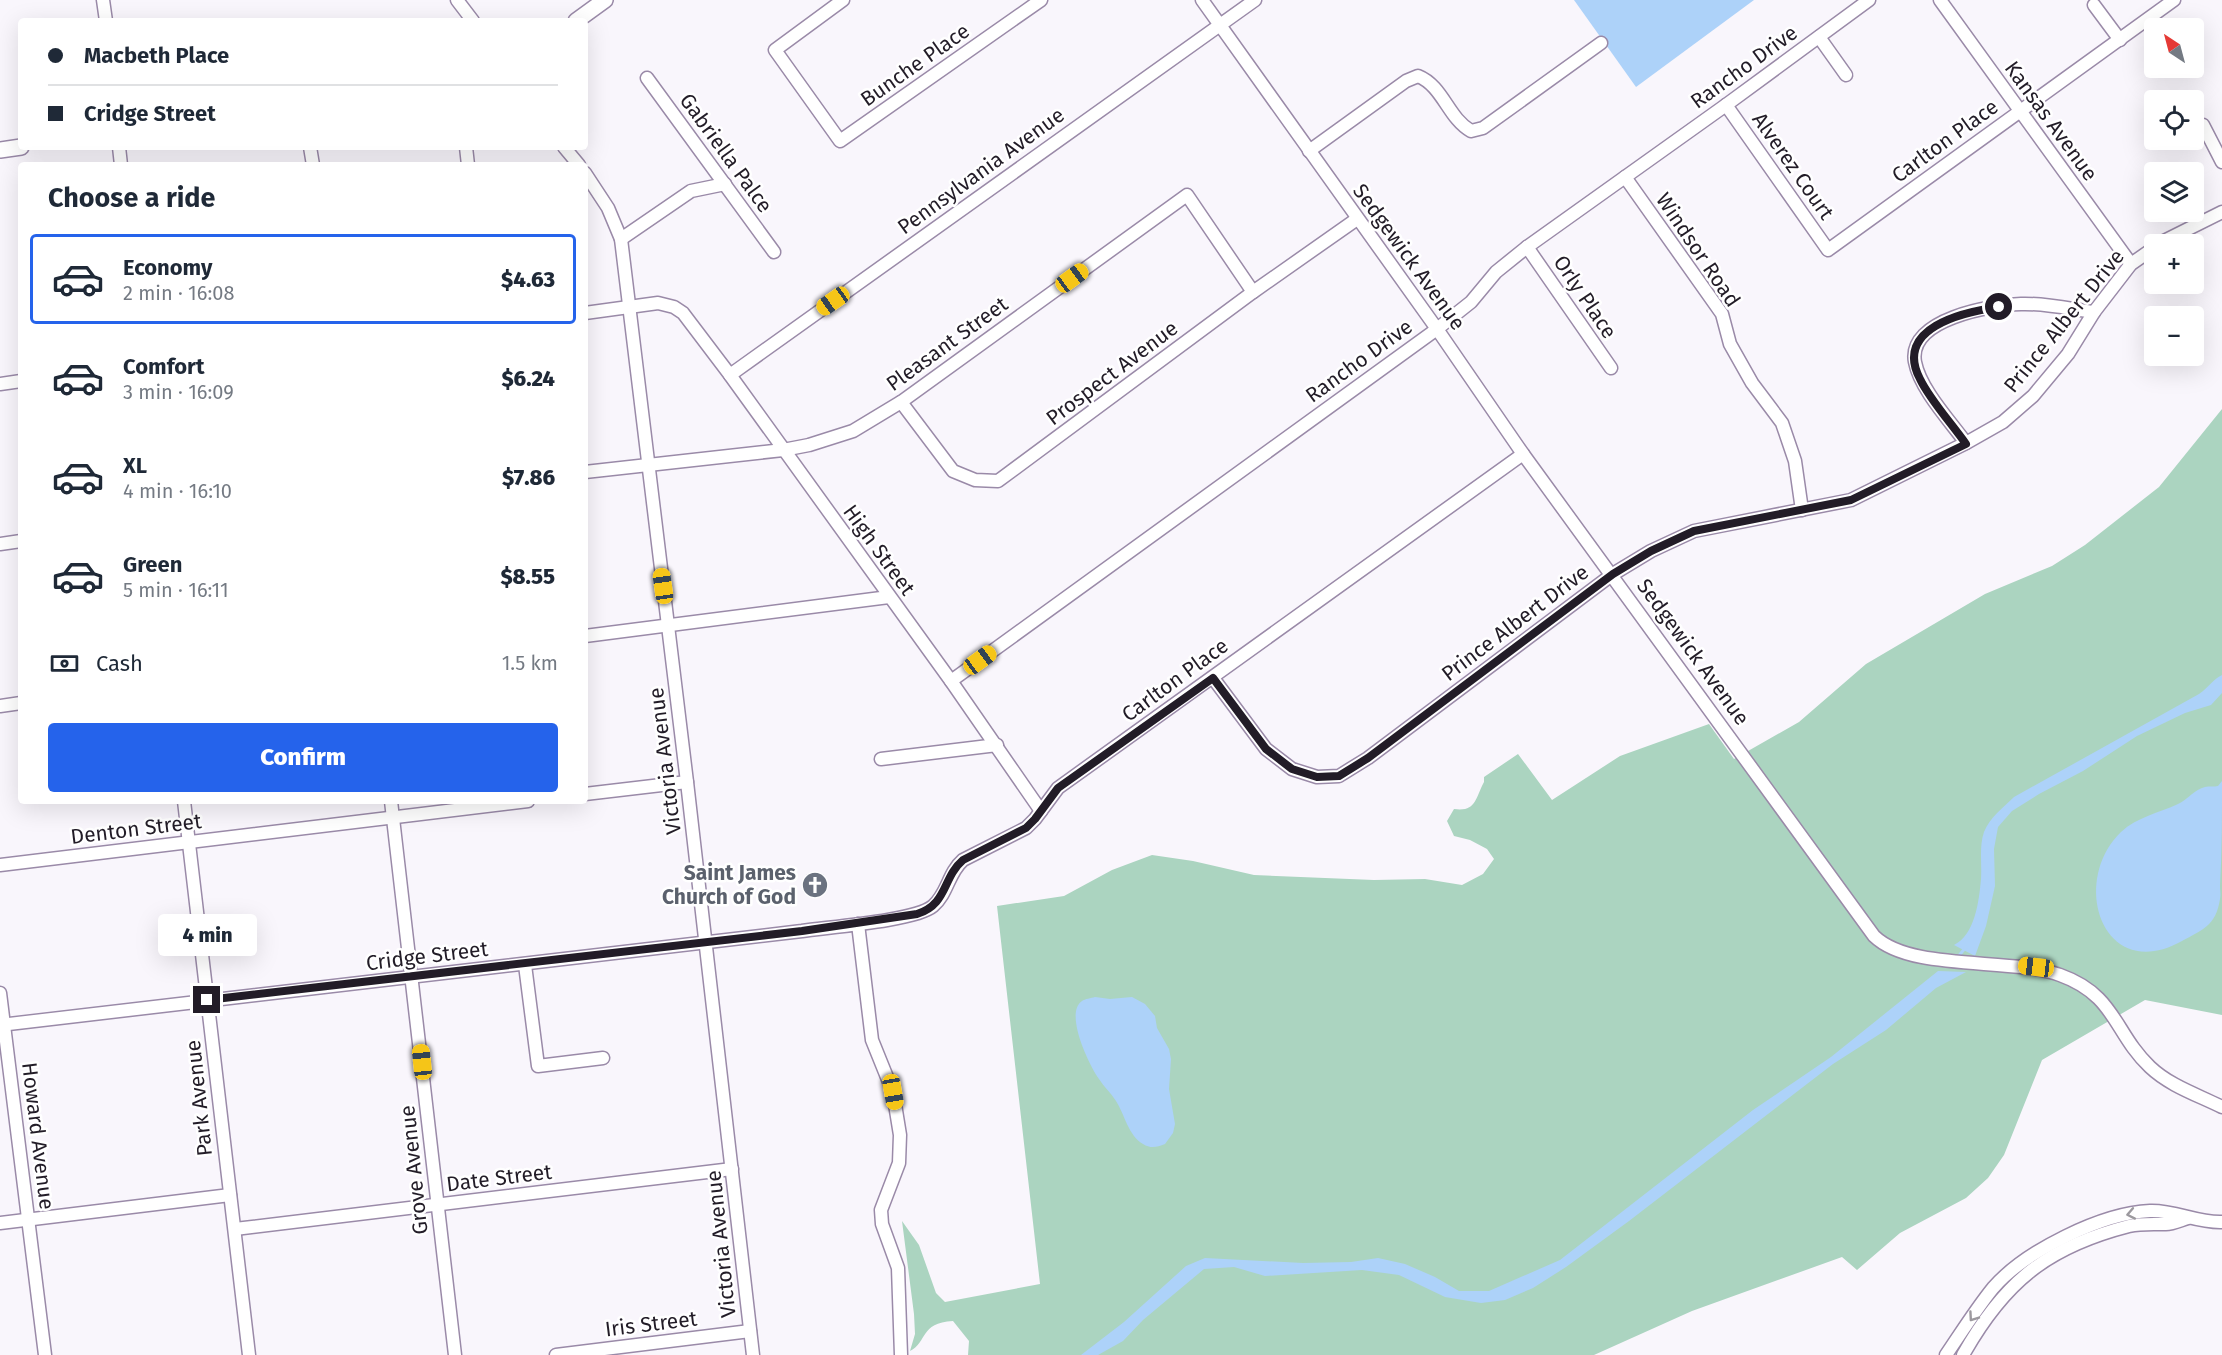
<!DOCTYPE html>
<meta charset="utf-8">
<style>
:root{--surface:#fff;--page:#f2f2f3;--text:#1f2937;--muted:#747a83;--line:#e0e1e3;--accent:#2563eb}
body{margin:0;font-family:"Fira Sans",sans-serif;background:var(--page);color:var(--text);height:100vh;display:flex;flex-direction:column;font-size:22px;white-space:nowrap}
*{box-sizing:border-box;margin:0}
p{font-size:20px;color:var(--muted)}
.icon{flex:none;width:33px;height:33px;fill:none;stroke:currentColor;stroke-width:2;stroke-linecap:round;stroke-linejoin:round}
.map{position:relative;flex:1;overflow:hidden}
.sheet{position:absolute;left:18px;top:162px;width:570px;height:642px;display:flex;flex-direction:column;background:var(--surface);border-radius:6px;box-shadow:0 6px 24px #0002}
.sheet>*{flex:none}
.guide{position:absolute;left:18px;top:18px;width:570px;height:132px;border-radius:6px;box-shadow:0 6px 24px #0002;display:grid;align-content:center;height:132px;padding:0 30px;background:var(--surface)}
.needle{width:39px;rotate:324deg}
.controls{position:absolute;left:2144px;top:18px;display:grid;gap:12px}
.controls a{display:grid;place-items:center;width:60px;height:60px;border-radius:6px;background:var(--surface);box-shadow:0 6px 24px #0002;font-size:30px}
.end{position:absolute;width:27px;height:27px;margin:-14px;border:8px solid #221c27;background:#fff;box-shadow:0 0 0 3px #fff}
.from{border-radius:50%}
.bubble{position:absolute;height:42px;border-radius:6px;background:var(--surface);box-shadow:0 6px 24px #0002;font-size:20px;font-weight:800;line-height:42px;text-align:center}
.car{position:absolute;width:18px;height:36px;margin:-18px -9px;border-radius:8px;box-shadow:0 0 4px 2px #0007;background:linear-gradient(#f5c518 24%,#345 0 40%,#f5c518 0 76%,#345 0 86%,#f5c518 0)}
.guide b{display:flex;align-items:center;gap:21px;height:57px;font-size:22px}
.guide b+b{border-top:2px solid var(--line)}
.guide i{width:15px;height:15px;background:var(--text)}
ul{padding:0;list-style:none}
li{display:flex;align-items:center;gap:18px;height:90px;margin:0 12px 9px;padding:0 18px;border:3px solid transparent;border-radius:6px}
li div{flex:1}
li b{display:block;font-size:22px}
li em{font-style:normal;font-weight:800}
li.on{border-color:var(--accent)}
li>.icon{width:54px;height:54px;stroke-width:1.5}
h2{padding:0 30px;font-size:27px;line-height:72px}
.pay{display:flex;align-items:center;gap:15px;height:66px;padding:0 30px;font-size:22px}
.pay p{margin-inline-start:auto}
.button{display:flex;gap:12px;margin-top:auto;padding:12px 30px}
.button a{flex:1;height:69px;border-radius:6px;background:var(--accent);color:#fff;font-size:24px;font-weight:800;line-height:69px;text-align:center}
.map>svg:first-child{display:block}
.green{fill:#abd4c0}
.water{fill:#add2f9}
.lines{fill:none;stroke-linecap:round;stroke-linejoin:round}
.stream{stroke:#add2f9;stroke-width:3}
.minor-casing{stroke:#9a8aa8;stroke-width:15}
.major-casing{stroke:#9a8aa8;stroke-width:18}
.minor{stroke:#fff;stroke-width:12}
.major{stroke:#fff;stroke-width:15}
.oneway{stroke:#9c999e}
.route{stroke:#221c27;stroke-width:8}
.labels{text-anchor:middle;stroke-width:5;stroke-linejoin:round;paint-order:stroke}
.street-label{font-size:21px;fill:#221c27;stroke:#fff}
.worship-label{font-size:21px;font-weight:bold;fill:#5b616d;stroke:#fff;text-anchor:end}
</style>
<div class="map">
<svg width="2222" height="1355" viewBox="0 0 2222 1355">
<rect width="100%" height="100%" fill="#f9f6fc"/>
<!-- green -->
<path class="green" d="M2222 409V1015L2145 1000 2042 1060 2004 1155 1988 1178 1966 1198 1900 1233 1857 1270 1842 1257 1692 1311 1594 1355H968L969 1341 953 1321C919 1323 928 1342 910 1351L915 1334 914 1314 902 1221 919 1245 936 1293 945 1302 1040 1284 997 906 1064 896 1112 870 1152 855 1193 861 1254 875 1374 880 1425 879 1462 885 1483 874 1494 859 1487 849 1470 840 1454 836 1447 821 1454 809C1476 812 1475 799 1484 782V777L1518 754 1552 800 1620 756 1709 724 1734 759 1799 722 1866 664 1985 594 2052 566 2085 545 2159 487Z"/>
<!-- water -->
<g class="water">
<polygon points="1574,0 1754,0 1636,87"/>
<path d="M2222 675V693L2211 705 2185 713 2137 736 2083 771 2039 794 2012 811 1998 827 1994 849 1995 886 1986 926 1975 956 1954 945C1975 935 1979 901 1981 879 1982 864 1979 846 1984 832 1990 817 2003 808 2014 797L2199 694C2208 688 2212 680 2222 675Z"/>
<path d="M2222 781C2222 815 2222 851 2220 886 2220 890 2221 895 2220 899 2216 926 2202 930 2182 941 2103 985 2069 882 2121 832 2137 817 2159 813 2178 804 2187 800 2195 789 2205 787 2209 786 2214 787 2218 786Z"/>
<polygon points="1938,971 1966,972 1936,988 1886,1030 1833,1064 1629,1221 1566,1267 1533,1288 1505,1300 1481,1303 1445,1297 1399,1275 1362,1270 1265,1276 1234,1267 1204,1269 1143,1320 1123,1341 1098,1355 1081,1355 1124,1322 1186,1266 1205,1258 1303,1263 1351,1262 1378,1258 1405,1264 1435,1277 1459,1291 1489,1291 1560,1260 1753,1110 1831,1057"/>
<path d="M1095 997 1110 999 1132 997 1145 1004 1155 1016 1157 1028 1169 1049 1171 1059 1169 1089 1175 1124 1173 1133 1165 1144C1157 1147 1151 1149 1143 1144 1128 1135 1125 1115 1116 1101 1111 1093 1104 1087 1099 1079 1089 1065 1064 1013 1082 1001 1085 999 1091 998 1095 997Z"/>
</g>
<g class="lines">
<!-- stream -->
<polyline class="stream" points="1957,958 1966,947"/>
<!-- minor casing -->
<g class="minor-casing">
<g id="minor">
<polyline points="103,0 106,21"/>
<polyline points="457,0 473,21"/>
<polyline points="843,0 775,50 840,141 1041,0"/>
<path d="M1202 0 1437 329 1523 454 1874 936C1911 972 2010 957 2060 975 2116 995 2114 1033 2150 1067 2170 1086 2198 1095 2222 1107"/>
<polyline points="1940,0 2131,264"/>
<polyline points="2094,5 2120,40"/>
<polyline points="1819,37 1846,75"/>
<polyline points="647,78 774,252"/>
<polyline points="1726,105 1828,250 2174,0"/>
<polyline points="2203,125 2222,162"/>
<polyline points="119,147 121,165"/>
<polyline points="310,147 313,165"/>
<polyline points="466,147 468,165"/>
<polyline points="564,147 579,165"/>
<path d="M1309 151 1406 81 1418 76C1443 86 1448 118 1471 131L1483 128 1601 43"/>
<polyline points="585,173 608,208 621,239 687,782 753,1355"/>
<polyline points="1625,177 1722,314 1730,344 1752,383 1782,423 1795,461 1802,510"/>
<polyline points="621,239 691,191 725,184"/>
<polyline points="2158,244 2222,212"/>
<polyline points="1527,247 1611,368"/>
<polyline points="585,313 658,303 674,307 683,313 730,375 951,681 1041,811"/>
<polyline points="730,375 1255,0"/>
<polyline points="0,384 21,381"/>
<polyline points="901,402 953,471 975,480 998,481 1253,292 1357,219"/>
<path d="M1966 443C1950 421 1920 389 1915 362 1907 319 1991 305 2021 304 2044 303 2071 309 2094 312"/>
<polyline points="585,472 783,450 809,445 853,431 901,402 1187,195 1253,292"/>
<polyline points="0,544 21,541"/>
<polyline points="585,636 889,597"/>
<polyline points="1213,678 1266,749 1292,769 1317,777 1339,776 1368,758 1613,574 1651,551 1694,531 1851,500 1966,443 2003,422 2033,396 2068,354 2094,312 2131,264 2154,248"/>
<polyline points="951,681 1437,329 1471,302 1496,272 1527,247 1726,105 1869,0"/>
<polyline points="0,706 21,703"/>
<polyline points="881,759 997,745"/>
<polyline points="585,794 687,782"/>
<polyline points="184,801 249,1355"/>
<polyline points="391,801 455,1355"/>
<polyline points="0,865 528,801"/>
<polyline points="858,924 872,1040 893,1092 900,1135 899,1163 881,1210 882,1224 898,1268 901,1355"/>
<polyline points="525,965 538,1066 603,1058"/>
<polyline points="0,993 45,1355"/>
<path d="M0 1025 802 931C829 927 915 921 933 906 948 893 948 873 963 860L1026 828 1035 819 1058 788 1523 454"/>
<polyline points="0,1223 230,1195"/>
<polyline points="235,1229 732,1169"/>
<polyline points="556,1355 750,1331"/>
<path d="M1946 1355C1961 1333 1976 1309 1993 1288 2025 1251 2102 1213 2150 1211 2175 1210 2197 1223 2222 1222"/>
<path d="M1963 1355C2004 1282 2047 1247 2129 1226 2141 1223 2154 1224 2166 1224 2173 1224 2181 1220 2188 1218"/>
</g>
</g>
<!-- major casing -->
<g class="major-casing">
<g id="major">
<polyline points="576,21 605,0"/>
<polyline points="0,150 21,147"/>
</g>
</g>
<!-- minor -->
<use href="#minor" class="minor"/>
<!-- major -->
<use href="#major" class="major"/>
</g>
<!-- one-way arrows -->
<defs><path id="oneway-chevron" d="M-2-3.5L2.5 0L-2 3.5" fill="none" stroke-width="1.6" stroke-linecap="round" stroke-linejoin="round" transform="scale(1.5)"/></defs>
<g class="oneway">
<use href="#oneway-chevron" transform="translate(2131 1214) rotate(169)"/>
<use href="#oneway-chevron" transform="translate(1973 1317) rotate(125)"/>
</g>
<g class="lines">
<!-- route -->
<path class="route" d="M207 1000 802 931 917 914C948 904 942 878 963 860L1026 828 1035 819 1058 788 1213 678 1266 749 1292 769 1317 777 1339 776 1368 758 1613 574 1651 551 1694 531 1851 500 1966 444C1952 424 1930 400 1920 379 1893 328 1963 312 1999 307"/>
</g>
<!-- icons -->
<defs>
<g id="church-disc" transform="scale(1.35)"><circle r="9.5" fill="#6b7280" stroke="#fff"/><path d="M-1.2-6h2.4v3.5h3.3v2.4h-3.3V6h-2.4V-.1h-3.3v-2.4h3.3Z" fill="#fff"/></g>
</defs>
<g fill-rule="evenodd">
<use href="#church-disc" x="815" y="885"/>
</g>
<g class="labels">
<!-- street labels -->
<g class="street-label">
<text transform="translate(915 65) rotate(-35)" y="7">Bunche Place</text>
<text transform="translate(1744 67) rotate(-36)" y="7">Rancho Drive</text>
<text transform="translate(2051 121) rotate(54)" y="7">Kansas Avenue</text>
<text transform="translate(1945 141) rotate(-36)" y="7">Carlton Place</text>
<text transform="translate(726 153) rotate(54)" y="7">Gabriella Palce</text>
<text transform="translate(1793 166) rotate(55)" y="7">Alverez Court</text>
<text transform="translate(981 171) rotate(-36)" y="7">Pennsylvania Avenue</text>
<text transform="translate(1698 250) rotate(56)" y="7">Windsor Road</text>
<text transform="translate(1409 257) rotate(54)" y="7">Sedgewick Avenue</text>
<text transform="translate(1585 297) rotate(56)" y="7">Orly Place</text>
<text transform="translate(2064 321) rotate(-51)" y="7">Prince Albert Drive</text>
<text transform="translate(947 344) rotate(-36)" y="7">Pleasant Street</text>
<text transform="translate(1359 361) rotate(-36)" y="7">Rancho Drive</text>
<text transform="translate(1112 373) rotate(-37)" y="7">Prospect Avenue</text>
<text transform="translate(879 550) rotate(54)" y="7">High Street</text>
<text transform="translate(1515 623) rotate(-37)" y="7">Prince Albert Drive</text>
<text transform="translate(1693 652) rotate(54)" y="7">Sedgewick Avenue</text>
<text transform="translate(1175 680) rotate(-36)" y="7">Carlton Place</text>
<text transform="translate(665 761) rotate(-97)" y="7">Victoria Avenue</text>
<text transform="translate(136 829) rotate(-7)" y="7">Denton Street</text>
<text transform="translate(427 956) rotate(-7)" y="7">Cridge Street</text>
<text transform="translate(199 1098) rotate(-96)" y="7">Park Avenue</text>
<text transform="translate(38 1136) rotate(83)" y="7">Howard Avenue</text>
<text transform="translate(414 1170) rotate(-96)" y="7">Grove Avenue</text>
<text transform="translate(499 1178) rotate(-7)" y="7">Date Street</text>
<text transform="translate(721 1244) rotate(-96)" y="7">Victoria Avenue</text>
<text transform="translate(651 1324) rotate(-7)" y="7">Iris Street</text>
</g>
<!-- worship labels -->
<g class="worship-label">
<text x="796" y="880">Saint James<tspan x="796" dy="24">Church of God</tspan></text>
</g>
</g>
</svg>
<div class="controls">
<a><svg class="needle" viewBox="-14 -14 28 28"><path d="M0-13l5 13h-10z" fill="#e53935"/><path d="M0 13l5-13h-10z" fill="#747a83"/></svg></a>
<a><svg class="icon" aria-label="locate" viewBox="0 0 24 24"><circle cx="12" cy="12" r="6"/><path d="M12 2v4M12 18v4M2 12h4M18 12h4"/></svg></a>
<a><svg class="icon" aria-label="layers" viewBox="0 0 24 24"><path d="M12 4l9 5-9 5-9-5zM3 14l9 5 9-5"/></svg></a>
<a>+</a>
<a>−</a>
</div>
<i class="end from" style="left:1999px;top:307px"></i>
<i class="end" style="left:207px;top:1000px"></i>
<div class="bubble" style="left:158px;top:914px;width:99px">4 min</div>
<i class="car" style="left:1072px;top:278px;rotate:54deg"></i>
<i class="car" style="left:833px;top:301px;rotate:235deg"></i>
<i class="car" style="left:663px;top:586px;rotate:352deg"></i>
<i class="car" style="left:980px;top:660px;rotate:54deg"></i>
<i class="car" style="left:2036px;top:967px;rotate:277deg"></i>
<i class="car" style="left:422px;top:1062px;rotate:354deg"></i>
<i class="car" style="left:893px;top:1092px;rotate:170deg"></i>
<div class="guide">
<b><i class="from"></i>Macbeth Place</b>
<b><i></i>Cridge Street</b>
</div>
<section class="sheet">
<h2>Choose a ride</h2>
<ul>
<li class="on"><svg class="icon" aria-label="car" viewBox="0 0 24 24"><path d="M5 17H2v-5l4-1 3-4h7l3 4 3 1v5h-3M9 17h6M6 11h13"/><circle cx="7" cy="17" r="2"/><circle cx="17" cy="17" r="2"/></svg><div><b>Economy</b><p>2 min · 16:08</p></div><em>$4.63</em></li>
<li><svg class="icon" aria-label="car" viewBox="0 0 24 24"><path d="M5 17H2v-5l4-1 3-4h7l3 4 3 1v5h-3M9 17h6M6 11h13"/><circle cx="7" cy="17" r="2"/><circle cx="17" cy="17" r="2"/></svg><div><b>Comfort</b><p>3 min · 16:09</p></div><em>$6.24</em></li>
<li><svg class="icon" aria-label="car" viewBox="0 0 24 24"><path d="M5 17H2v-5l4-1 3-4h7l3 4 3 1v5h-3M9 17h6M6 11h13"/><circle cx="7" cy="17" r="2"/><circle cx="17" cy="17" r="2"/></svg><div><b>XL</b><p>4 min · 16:10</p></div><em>$7.86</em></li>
<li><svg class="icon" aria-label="car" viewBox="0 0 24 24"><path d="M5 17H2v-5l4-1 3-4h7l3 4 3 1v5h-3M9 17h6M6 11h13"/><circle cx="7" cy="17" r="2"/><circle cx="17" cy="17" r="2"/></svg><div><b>Green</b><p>5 min · 16:11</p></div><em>$8.55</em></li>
</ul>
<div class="pay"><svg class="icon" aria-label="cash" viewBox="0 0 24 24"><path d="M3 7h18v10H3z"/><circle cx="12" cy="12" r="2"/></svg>Cash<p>1.5 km</p></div>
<div class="button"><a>Confirm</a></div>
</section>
</div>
